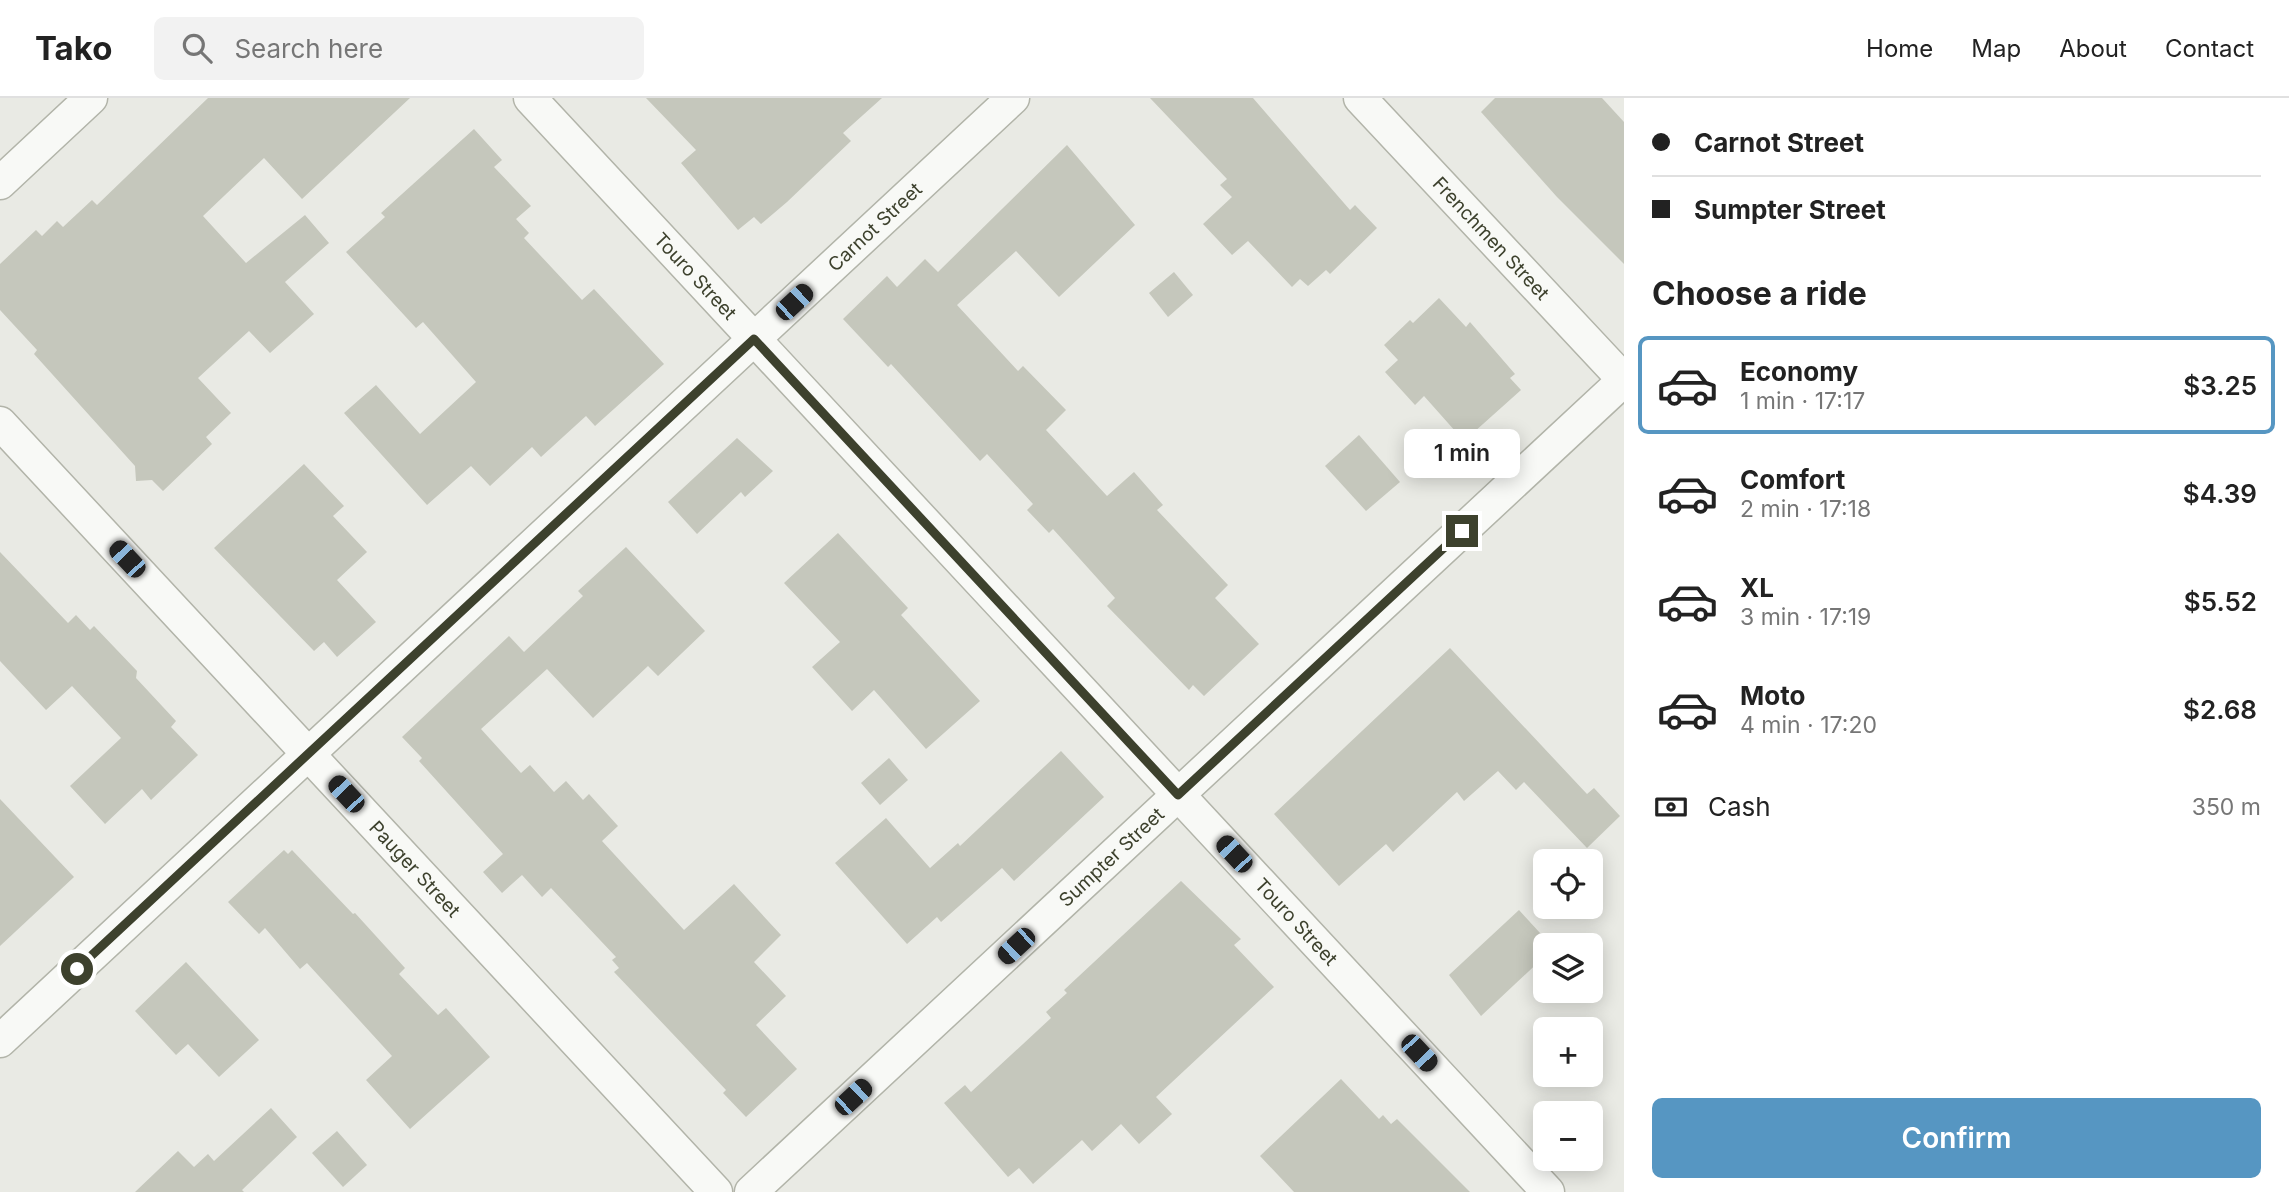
<!DOCTYPE html>
<meta charset="utf-8">
<style>
:root{--surface:#fff;--page:#f2f2f2;--text:#222;--muted:#767676;--line:#e0e0e0;--accent:#5696c2}
body{margin:0;font-family:Inter,sans-serif;background:var(--page);color:var(--text);height:100vh;display:flex;flex-direction:column;font-size:26px;white-space:nowrap}
*{box-sizing:border-box;margin:0}
p{font-size:23px;color:var(--muted)}
.icon{flex:none;width:38px;height:38px;fill:none;stroke:currentColor;stroke-width:2;stroke-linecap:round;stroke-linejoin:round}
.map{position:relative;flex:1;overflow:hidden}
.drawer{display:flex;flex-direction:column;background:var(--surface);width:665px}
.drawer>*{flex:none}
.banner{display:grid;align-content:center;height:154px;padding:0 28px;background:var(--surface)}
.tools{position:absolute;left:1533px;top:751px;display:grid;gap:14px}
.tools a{display:grid;place-items:center;width:70px;height:70px;border-radius:10px;background:var(--surface);box-shadow:0 4px 18px #0003;font-size:35px}
.end{position:absolute;width:32px;height:32px;margin:-16px;border:9px solid #3d412d;background:#fff;box-shadow:0 0 0 4px #fff}
.from{border-radius:50%}
.bubble{position:absolute;height:49px;border-radius:10px;background:var(--surface);box-shadow:0 4px 18px #0003;font-size:23px;font-weight:600;line-height:49px;text-align:center}
.car{position:absolute;width:21px;height:42px;margin:-21px -10px;border-radius:9px;box-shadow:0 0 5px 2px #0007;background:linear-gradient(#222 24%,#8ab4d8 0 40%,#222 0 76%,#8ab4d8 0 86%,#222 0)}
.banner b{display:flex;align-items:center;gap:24px;height:66px;font-size:26px}
.banner b+b{border-top:2px solid var(--line)}
.banner i{width:18px;height:18px;background:var(--text)}
ul{padding:0;list-style:none}
li{display:flex;align-items:center;gap:21px;height:98px;margin:0 14px 10px;padding:0 14px;border:4px solid transparent;border-radius:10px}
li div{flex:1}
li b{display:block;font-size:26px}
li em{font-style:normal;font-weight:600}
li.active{border-color:var(--accent)}
li>.icon{width:63px;height:63px;stroke-width:1.5}
h2{padding:0 28px;font-size:32px;line-height:84px}
.pay{display:flex;align-items:center;gap:18px;height:77px;padding:0 28px;font-size:26px}
.pay p{margin-inline-start:auto}
.cta{display:flex;gap:14px;margin-top:auto;padding:14px 28px}
.cta a{flex:1;height:80px;border-radius:10px;background:var(--accent);color:#fff;font-size:28px;font-weight:600;line-height:80px;text-align:center}
header{display:flex;align-items:center;gap:42px;box-sizing:border-box;height:98px;padding:0 35px;background:var(--surface);border-bottom:2px solid var(--line)}
header strong{font-size:33px}
nav{display:flex;gap:38px;margin-inline-start:auto;font-size:24px}
.search{width:490px;height:63px;background:var(--page);display:flex;align-items:center;gap:18px;box-sizing:border-box;padding:0 24px;border-radius:10px;color:var(--muted);font-size:26px}
main{display:flex;flex:1;min-height:0}
.map>svg:first-child{display:block}
.building{fill:#c5c7bc}
.lines{fill:none;stroke-linecap:round;stroke-linejoin:round}
.minor-casing{stroke:#b2b4a9;stroke-width:35}
.minor{stroke:#f8f9f6;stroke-width:32}
.route{stroke:#3d412d;stroke-width:9}
.labels{text-anchor:middle;stroke-width:6;stroke-linejoin:round;paint-order:stroke}
.street-label{font-size:19px;fill:#3d412d;stroke:#f7f8f4}
</style>
<header>
<strong>Tako</strong>
<div class="search"><svg class="icon" aria-label="search" viewBox="0 0 24 24"><circle cx="10" cy="10" r="6"/><path d="M15 15l6 6"/></svg>Search here</div>
<nav><a>Home</a><a>Map</a><a>About</a><a>Contact</a></nav>
</header>
<main>
<div class="map">
<svg width="1624" height="1094" viewBox="0 0 1624 1094">
<rect width="100%" height="100%" fill="#e9eae4"/>
<!-- building -->
<g class="building">
<polygon points="208,0 410,0 302,101 264,60 203,118 246,165 305,117 329,145 285,184 314,216 270,255 249,233 198,280 231,315 206,339 212,346 163,393 152,382 136,383 135,368 34,256 37,252 0,212 0,166 36,132 42,138 57,123 63,129 92,102 97,107"/>
<polygon points="646,0 882,0 843,35 851,43 787,104 761,126 754,119 738,132 681,65 696,52"/>
<polygon points="1150,0 1253,0 1350,112 1355,107 1377,130 1330,176 1326,172 1308,188 1300,181 1292,189 1248,143 1232,157 1203,126 1232,99 1220,87 1227,81"/>
<polygon points="1495,0 1602,0 1624,24 1624,166 1557,99 1481,14"/>
<polygon points="474,31 502,62 494,69 531,108 516,121 529,135 524,140 582,202 594,191 664,266 595,328 586,318 541,359 532,349 490,388 471,368 427,407 344,315 376,287 420,336 476,284 423,224 416,230 346,154 385,119 381,115"/>
<polygon points="1067,47 1135,127 1059,199 1016,153 957,207 1018,273 1023,268 1066,312 1046,332 1107,398 1134,374 1163,407 1157,412 1228,487 1215,500 1259,546 1204,598 1193,587 1189,592 1107,508 1115,500 1053,431 1049,435 1027,412 1033,406 987,356 980,363 891,266 888,269 843,221 887,178 897,189 925,161 938,174"/>
<polygon points="1174,174 1193,197 1168,219 1149,195"/>
<polygon points="1439,200 1466,229 1470,224 1515,276 1510,280 1521,292 1464,343 1424,298 1415,307 1385,274 1398,262 1384,247 1410,222 1413,225"/>
<polygon points="1359,337 1400,384 1366,413 1325,368"/>
<polygon points="737,340 773,373 745,399 741,394 697,436 668,404"/>
<polygon points="304,366 344,408 333,418 367,454 337,482 376,524 337,559 324,544 314,553 214,450"/>
<polygon points="838,435 908,510 901,517 980,603 926,651 874,592 852,613 812,569 840,544 784,485"/>
<polygon points="626,449 705,533 658,578 648,568 593,620 547,571 481,631 521,675 530,667 554,694 566,683 583,702 589,696 618,728 602,743 684,832 734,786 781,837 754,864 786,898 756,927 797,971 746,1019 723,995 726,992 614,874 619,870 612,862 616,859 551,790 542,799 522,777 502,795 483,774 503,756 419,663 422,660 402,639 509,538 524,554 583,498 578,493"/>
<polygon points="0,454 68,525 76,517 90,532 94,528 137,573 136,580 176,623 171,629 198,657 151,702 142,691 105,726 70,688 121,640 72,588 46,612 0,563"/>
<polygon points="1450,550 1587,696 1594,690 1620,718 1587,750 1524,684 1516,692 1498,673 1464,703 1457,694 1393,754 1386,746 1339,788 1274,716"/>
<polygon points="1061,653 1104,699 1014,783 1002,770 941,824 937,819 907,846 835,765 886,720 930,770 958,745 960,748"/>
<polygon points="889,660 908,682 880,707 861,685"/>
<polygon points="0,701 74,779 0,848"/>
<polygon points="284,752 288,756 292,752 353,816 355,815 405,870 399,876 438,917 446,910 490,959 410,1031 366,982 392,958 307,865 300,871 265,830 259,836 228,804"/>
<polygon points="1181,783 1241,841 1234,847 1274,889 1156,999 1172,1016 1139,1046 1121,1026 1092,1053 1082,1042 1033,1086 1019,1070 1008,1079 944,1005 965,987 971,994 1051,920 1046,914 1067,895 1064,892"/>
<polygon points="1519,812 1551,847 1545,847 1545,858 1481,918 1449,877"/>
<polygon points="186,864 259,942 219,979 188,946 176,957 135,913"/>
<polygon points="1341,981 1379,1021 1383,1017 1391,1026 1397,1021 1470,1094 1294,1094 1260,1058"/>
<polygon points="271,1010 297,1039 242,1092 244,1094 135,1094 178,1053 194,1069 208,1056 214,1063"/>
<polygon points="337,1033 367,1067 343,1089 312,1055"/>
</g>
<g class="lines">
<!-- minor casing -->
<g class="minor-casing">
<g id="minor">
<path id="s1" d="M530 0 1548 1094"/>
<path id="s2" d="M1360 0 1624 282"/>
<polyline points="0,85 91,0"/>
<path id="s3" d="M0 325 716 1094"/>
<path id="s4" d="M0 943 1013 0"/>
<path id="s5" d="M751 1094 1624 282"/>
</g>
</g>
<!-- minor -->
<use href="#minor" class="minor"/>
</g>
<g class="lines">
<!-- route -->
<polyline class="route" points="77,871 754,241 1178,697 1462,433"/>
</g>
<g class="labels">
<!-- street labels -->
<g class="street-label">
<text dy="7" stroke="none"><textPath href="#s4" startOffset="1195">Carnot Street</textPath></text>
<text dy="7" stroke="none"><textPath href="#s2" startOffset="192">Frenchmen Street</textPath></text>
<text dy="7" stroke="none"><textPath href="#s1" startOffset="243">Touro Street</textPath></text>
<text dy="7" stroke="none"><textPath href="#s5" startOffset="492">Sumpter Street</textPath></text>
<text dy="7" stroke="none"><textPath href="#s3" startOffset="609">Pauger Street</textPath></text>
<text dy="7" stroke="none"><textPath href="#s1" startOffset="1125">Touro Street</textPath></text>
</g>
</g>
</svg>
<div class="tools">
<a><svg class="icon" aria-label="locate" viewBox="0 0 24 24"><circle cx="12" cy="12" r="6"/><path d="M12 2v4M12 18v4M2 12h4M18 12h4"/></svg></a>
<a><svg class="icon" aria-label="layers" viewBox="0 0 24 24"><path d="M12 4l9 5-9 5-9-5zM3 14l9 5 9-5"/></svg></a>
<a>+</a>
<a>−</a>
</div>
<i class="end from" style="left:77px;top:871px"></i>
<i class="end" style="left:1462px;top:433px"></i>
<div class="bubble" style="left:1404px;top:331px;width:116px">1 min</div>
<i class="car" style="left:794px;top:204px;rotate:47deg"></i>
<i class="car" style="left:127px;top:461px;rotate:317deg"></i>
<i class="car" style="left:346px;top:696px;rotate:317deg"></i>
<i class="car" style="left:1234px;top:756px;rotate:317deg"></i>
<i class="car" style="left:1016px;top:848px;rotate:227deg"></i>
<i class="car" style="left:1419px;top:955px;rotate:137deg"></i>
<i class="car" style="left:853px;top:999px;rotate:47deg"></i>
</div>
<section class="drawer">
<div class="banner">
<b><i class="from"></i>Carnot Street</b>
<b><i></i>Sumpter Street</b>
</div>
<h2>Choose a ride</h2>
<ul>
<li class="active"><svg class="icon" aria-label="car" viewBox="0 0 24 24"><path d="M5 17H2v-5l4-1 3-4h7l3 4 3 1v5h-3M9 17h6M6 11h13"/><circle cx="7" cy="17" r="2"/><circle cx="17" cy="17" r="2"/></svg><div><b>Economy</b><p>1 min · 17:17</p></div><em>$3.25</em></li>
<li><svg class="icon" aria-label="car" viewBox="0 0 24 24"><path d="M5 17H2v-5l4-1 3-4h7l3 4 3 1v5h-3M9 17h6M6 11h13"/><circle cx="7" cy="17" r="2"/><circle cx="17" cy="17" r="2"/></svg><div><b>Comfort</b><p>2 min · 17:18</p></div><em>$4.39</em></li>
<li><svg class="icon" aria-label="car" viewBox="0 0 24 24"><path d="M5 17H2v-5l4-1 3-4h7l3 4 3 1v5h-3M9 17h6M6 11h13"/><circle cx="7" cy="17" r="2"/><circle cx="17" cy="17" r="2"/></svg><div><b>XL</b><p>3 min · 17:19</p></div><em>$5.52</em></li>
<li><svg class="icon" aria-label="car" viewBox="0 0 24 24"><path d="M5 17H2v-5l4-1 3-4h7l3 4 3 1v5h-3M9 17h6M6 11h13"/><circle cx="7" cy="17" r="2"/><circle cx="17" cy="17" r="2"/></svg><div><b>Moto</b><p>4 min · 17:20</p></div><em>$2.68</em></li>
</ul>
<div class="pay"><svg class="icon" aria-label="cash" viewBox="0 0 24 24"><path d="M3 7h18v10H3z"/><circle cx="12" cy="12" r="2"/></svg>Cash<p>350 m</p></div>
<div class="cta"><a>Confirm</a></div>
</section>
</main>
